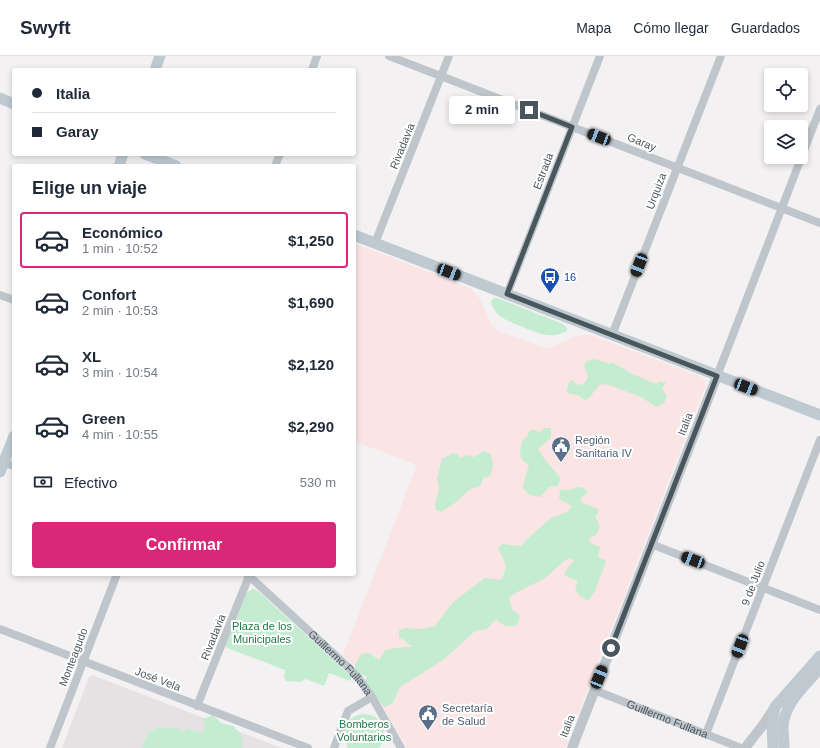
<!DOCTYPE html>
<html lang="es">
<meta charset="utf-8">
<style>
:root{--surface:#fff;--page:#f6f6f7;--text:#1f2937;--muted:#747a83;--line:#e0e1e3;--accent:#db2777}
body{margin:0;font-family:Helvetica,sans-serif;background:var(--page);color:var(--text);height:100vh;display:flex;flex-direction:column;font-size:15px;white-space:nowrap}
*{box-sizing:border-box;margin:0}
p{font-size:13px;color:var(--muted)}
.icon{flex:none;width:22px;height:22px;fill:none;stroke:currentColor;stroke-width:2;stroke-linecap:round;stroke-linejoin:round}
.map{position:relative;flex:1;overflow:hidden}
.side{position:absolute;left:12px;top:108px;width:344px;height:412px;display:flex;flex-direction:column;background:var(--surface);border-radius:4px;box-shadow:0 2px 6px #0003}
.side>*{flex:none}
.banner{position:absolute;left:12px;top:12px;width:344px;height:88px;border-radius:4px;box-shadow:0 2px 6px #0003;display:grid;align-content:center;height:88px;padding:0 20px;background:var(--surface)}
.buttons{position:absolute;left:764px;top:12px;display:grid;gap:8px}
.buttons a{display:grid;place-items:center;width:44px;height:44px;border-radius:4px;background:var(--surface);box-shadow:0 2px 6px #0003;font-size:20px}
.end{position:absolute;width:18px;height:18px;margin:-9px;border:5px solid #4a565d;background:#fff;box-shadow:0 0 0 2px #fff}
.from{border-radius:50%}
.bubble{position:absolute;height:28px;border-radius:4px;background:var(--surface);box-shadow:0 2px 6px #0003;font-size:13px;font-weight:800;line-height:28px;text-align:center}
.car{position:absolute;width:12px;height:24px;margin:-12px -6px;border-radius:5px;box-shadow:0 0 3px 1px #0007;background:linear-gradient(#222 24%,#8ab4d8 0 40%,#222 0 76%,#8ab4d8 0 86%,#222 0)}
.banner b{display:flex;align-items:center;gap:14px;height:38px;font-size:15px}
.banner b+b{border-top:1px solid var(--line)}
.banner i{width:10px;height:10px;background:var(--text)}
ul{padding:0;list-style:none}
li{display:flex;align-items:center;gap:12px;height:56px;margin:0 8px 6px;padding:0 12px;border:2px solid transparent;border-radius:4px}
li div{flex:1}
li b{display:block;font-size:15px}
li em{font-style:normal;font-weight:800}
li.on{border-color:var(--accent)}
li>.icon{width:36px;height:36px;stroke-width:1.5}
h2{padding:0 20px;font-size:18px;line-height:48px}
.pay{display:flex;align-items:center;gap:10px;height:44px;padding:0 20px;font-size:15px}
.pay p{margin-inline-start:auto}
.button{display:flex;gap:8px;margin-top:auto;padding:8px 20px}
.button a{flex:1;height:46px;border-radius:4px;background:var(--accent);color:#fff;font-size:16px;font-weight:800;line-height:46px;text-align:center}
header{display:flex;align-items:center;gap:24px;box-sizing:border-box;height:56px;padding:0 20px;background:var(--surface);border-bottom:1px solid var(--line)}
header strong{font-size:19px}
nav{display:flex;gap:22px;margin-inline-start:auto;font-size:14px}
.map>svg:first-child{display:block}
.education{fill:#e4e2e2}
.medical{fill:#fae4e4}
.green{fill:#c4ecd0}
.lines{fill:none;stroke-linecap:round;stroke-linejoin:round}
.minor{stroke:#bec6cc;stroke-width:8}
.tertiary{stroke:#bec6cc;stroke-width:10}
.secondary{stroke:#bec9d1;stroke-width:11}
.route{stroke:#4a565d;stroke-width:5}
.labels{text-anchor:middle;stroke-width:4;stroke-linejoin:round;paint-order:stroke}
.street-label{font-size:11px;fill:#4a565d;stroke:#fff}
.transit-label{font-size:11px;fill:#164399;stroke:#fff;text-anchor:start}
.service-label{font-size:11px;fill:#4e5e75;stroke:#fff;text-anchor:start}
.park-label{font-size:11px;fill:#1f7a45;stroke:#fff}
</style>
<header>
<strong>Swyft</strong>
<nav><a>Mapa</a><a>Cómo llegar</a><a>Guardados</a></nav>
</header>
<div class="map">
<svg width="820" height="692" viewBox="0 0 820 692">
<rect width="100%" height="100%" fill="#f3f1f1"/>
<!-- education -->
<polygon class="education" points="92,619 282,692 62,692 89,621"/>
<!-- medical -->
<polygon class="medical" points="354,187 467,231 472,234 480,243 492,270 496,274 544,292 549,292 576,280 585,279 591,279 701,321 705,325 705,331 565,692 407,692 367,623 343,599 417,409 354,385"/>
<!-- green -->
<g class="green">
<path d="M494 242H497L563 268 567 272V275C561 278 555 280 548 279 541 279 507 265 501 261 496 257 492 251 491 245Z"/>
<path d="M595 303C600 305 604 305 608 308L612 306C617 311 623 310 628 316L656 328 659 325 666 327 662 333 667 340 664 347 656 351 641 341 609 329 600 328 589 342 585 344 578 339 570 338 566 336 570 325 573 324 576 328 582 329 586 325 588 320 584 310 587 305Z"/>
<path d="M545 372H551V382L538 393 545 404 559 420 560 423 558 430H550L540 441 530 439 523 432 525 422 529 409C517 401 520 398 522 385L527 381 529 376 533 373 540 376Z"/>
<path d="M484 395 491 398C493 407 495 415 487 422L484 421 480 430 469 434 455 447 441 456 436 454 435 448 439 433 437 423 442 403 453 397 458 398 460 402 466 399 474 401Z"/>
<path d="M577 431 584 432 588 436 581 442V446L598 453V457L595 461 600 470 596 479 589 482 590 487 600 491 598 501 606 505 595 535 588 545 580 540 575 534 578 525 564 519 569 510 574 505 569 502C560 507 553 516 545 522 533 529 520 533 509 542L512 553 520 560 517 569C507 572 503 570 496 563L487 573 475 575 443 604 400 631 392 648 384 651C377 643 372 634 365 625L367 620 360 619 355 613V609L361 598 369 597 379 604 385 594 394 592 412 591 404 584 399 582V574L407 572 422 573 435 570 453 546 485 522 501 524C509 509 505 506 498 492L502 488 521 490 527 483 551 462 567 456 572 450 559 443 560 434H570Z"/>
<polygon points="253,533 258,535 351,620 352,621 350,625 329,617 324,630 306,623 300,626 286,625 284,621 285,614 225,591 247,536"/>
<path d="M363 658C382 658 390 677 379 692H348C341 675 343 662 363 658Z"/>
<polygon points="213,659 221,667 233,670 242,680 242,692 142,692 148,678 156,672 177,672 183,677 188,672 194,675 203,677 205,670 203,663"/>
</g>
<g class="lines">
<!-- minor -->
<g class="minor">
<polyline points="389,0 820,167"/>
<polyline points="312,14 317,0"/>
<polyline points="275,110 280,98"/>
<polyline points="375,187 449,0"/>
<polyline points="507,238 600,0"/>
<polyline points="0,239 14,244"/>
<polyline points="612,279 721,0"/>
<polyline points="717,320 820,53"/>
<polyline points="0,405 14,410"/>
<polyline points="651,488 820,554"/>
<path id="s1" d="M247 518 348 611 360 624 372 641 401 692"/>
<polyline points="0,573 308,692"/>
<path id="s2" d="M594 634 741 692"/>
<polyline points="197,650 249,520"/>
<polyline points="706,678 820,384"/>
<polyline points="50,692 117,518"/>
<polyline points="334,692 348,655 372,641"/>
</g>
<!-- tertiary -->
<g class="tertiary">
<polyline points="572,692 717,320"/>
<polyline points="745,692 763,669 775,651"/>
</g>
<!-- secondary -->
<g class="secondary">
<polyline points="155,14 160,0"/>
<polyline points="0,42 14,48"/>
<polyline points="145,98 176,110"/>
<polyline points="119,110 123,98"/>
<polyline points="354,179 820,359"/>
<polyline points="0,416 14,380"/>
<polyline points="773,692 772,669 775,651 820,600"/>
<path d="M784 692C784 685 783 677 783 670 785 646 806 629 820 612"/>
</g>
</g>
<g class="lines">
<!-- route -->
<polyline class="route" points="529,54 572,71 507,238 717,320 611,592"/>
</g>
<!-- icons -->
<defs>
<g id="bus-pin" transform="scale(1)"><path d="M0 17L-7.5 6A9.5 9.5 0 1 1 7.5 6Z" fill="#1a4fb4" stroke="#fff"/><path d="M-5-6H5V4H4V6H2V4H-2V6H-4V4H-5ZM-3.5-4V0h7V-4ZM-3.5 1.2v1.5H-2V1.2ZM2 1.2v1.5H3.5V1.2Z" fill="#fff"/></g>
<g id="civic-pin" transform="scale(1)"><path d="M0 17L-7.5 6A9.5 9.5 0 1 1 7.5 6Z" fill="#5c6f8a" stroke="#fff"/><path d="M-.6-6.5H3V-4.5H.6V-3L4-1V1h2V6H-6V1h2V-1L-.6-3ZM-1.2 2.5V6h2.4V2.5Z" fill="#fff"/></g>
</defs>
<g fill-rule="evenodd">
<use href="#bus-pin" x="550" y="221"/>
<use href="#civic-pin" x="561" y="390"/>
<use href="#civic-pin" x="428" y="658"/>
</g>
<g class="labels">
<!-- street labels -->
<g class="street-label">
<text transform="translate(642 86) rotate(22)" y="4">Garay</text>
<text transform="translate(402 90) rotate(-68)" y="4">Rivadavia</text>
<text transform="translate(543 115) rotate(-69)" y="4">Estrada</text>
<text transform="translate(656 135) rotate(-69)" y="4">Urquiza</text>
<text transform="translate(685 368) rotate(-69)" y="4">Italia</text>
<text transform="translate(753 527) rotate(-69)" y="4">9 de Julio</text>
<text transform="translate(213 581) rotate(-68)" y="4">Rivadavia</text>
<text transform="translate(73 601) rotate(-69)" y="4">Monteagudo</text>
<text dy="4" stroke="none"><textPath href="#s1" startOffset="129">Guillermo Fullana</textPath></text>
<text transform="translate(158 623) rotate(21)" y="4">José Vela</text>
<text dy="4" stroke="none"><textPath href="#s2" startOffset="79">Guillermo Fullana</textPath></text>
<text transform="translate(567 670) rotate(-69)" y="4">Italia</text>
</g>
<!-- transit labels -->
<g class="transit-label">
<text x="564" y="225">16</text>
</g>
<!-- service labels -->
<g class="service-label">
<text x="575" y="388">Región<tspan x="575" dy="13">Sanitaria IV</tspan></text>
<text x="442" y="656">Secretaría<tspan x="442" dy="13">de Salud</tspan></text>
</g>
<!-- park labels -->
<g class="park-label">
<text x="262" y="574">Plaza de los<tspan x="262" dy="13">Municipales</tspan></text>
<text x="364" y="672">Bomberos<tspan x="364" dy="13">Voluntarios</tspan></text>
</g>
</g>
</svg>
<div class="buttons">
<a><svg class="icon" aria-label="locate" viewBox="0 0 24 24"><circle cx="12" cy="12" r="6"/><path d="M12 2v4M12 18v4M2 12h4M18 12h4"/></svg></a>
<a><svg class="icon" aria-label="layers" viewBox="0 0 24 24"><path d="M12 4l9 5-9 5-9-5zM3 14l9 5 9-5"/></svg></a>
</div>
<i class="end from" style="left:611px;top:592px"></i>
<i class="end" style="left:529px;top:54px"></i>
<div class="bubble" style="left:449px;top:40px;width:66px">2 min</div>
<i class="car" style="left:599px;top:81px;rotate:291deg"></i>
<i class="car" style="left:639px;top:209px;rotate:201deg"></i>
<i class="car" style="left:449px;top:216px;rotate:111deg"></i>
<i class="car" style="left:746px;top:331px;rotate:111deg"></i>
<i class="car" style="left:693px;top:504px;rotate:291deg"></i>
<i class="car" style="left:740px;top:590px;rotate:201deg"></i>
<i class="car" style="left:599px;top:621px;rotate:22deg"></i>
<div class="banner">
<b><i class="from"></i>Italia</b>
<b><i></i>Garay</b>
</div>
<section class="side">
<h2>Elige un viaje</h2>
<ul>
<li class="on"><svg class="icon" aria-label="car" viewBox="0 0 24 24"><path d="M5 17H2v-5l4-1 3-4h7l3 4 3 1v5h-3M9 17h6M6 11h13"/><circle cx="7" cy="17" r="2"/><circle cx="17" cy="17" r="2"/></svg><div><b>Económico</b><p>1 min · 10:52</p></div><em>$1,250</em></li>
<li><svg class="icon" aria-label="car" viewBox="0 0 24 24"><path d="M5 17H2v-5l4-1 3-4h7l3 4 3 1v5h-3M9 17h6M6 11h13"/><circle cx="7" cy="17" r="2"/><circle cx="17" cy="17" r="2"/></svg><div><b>Confort</b><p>2 min · 10:53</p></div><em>$1,690</em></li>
<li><svg class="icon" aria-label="car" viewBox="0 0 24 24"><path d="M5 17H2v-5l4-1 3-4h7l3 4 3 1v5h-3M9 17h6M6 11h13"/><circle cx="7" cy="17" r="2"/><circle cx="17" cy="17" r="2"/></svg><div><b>XL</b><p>3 min · 10:54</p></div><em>$2,120</em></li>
<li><svg class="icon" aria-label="car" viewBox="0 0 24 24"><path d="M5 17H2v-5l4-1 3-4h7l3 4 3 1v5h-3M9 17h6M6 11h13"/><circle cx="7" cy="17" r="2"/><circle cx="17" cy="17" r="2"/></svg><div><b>Green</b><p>4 min · 10:55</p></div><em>$2,290</em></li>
</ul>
<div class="pay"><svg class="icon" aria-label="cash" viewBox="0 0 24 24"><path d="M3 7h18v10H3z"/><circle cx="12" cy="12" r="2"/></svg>Efectivo<p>530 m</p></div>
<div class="button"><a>Confirmar</a></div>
</section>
</div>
